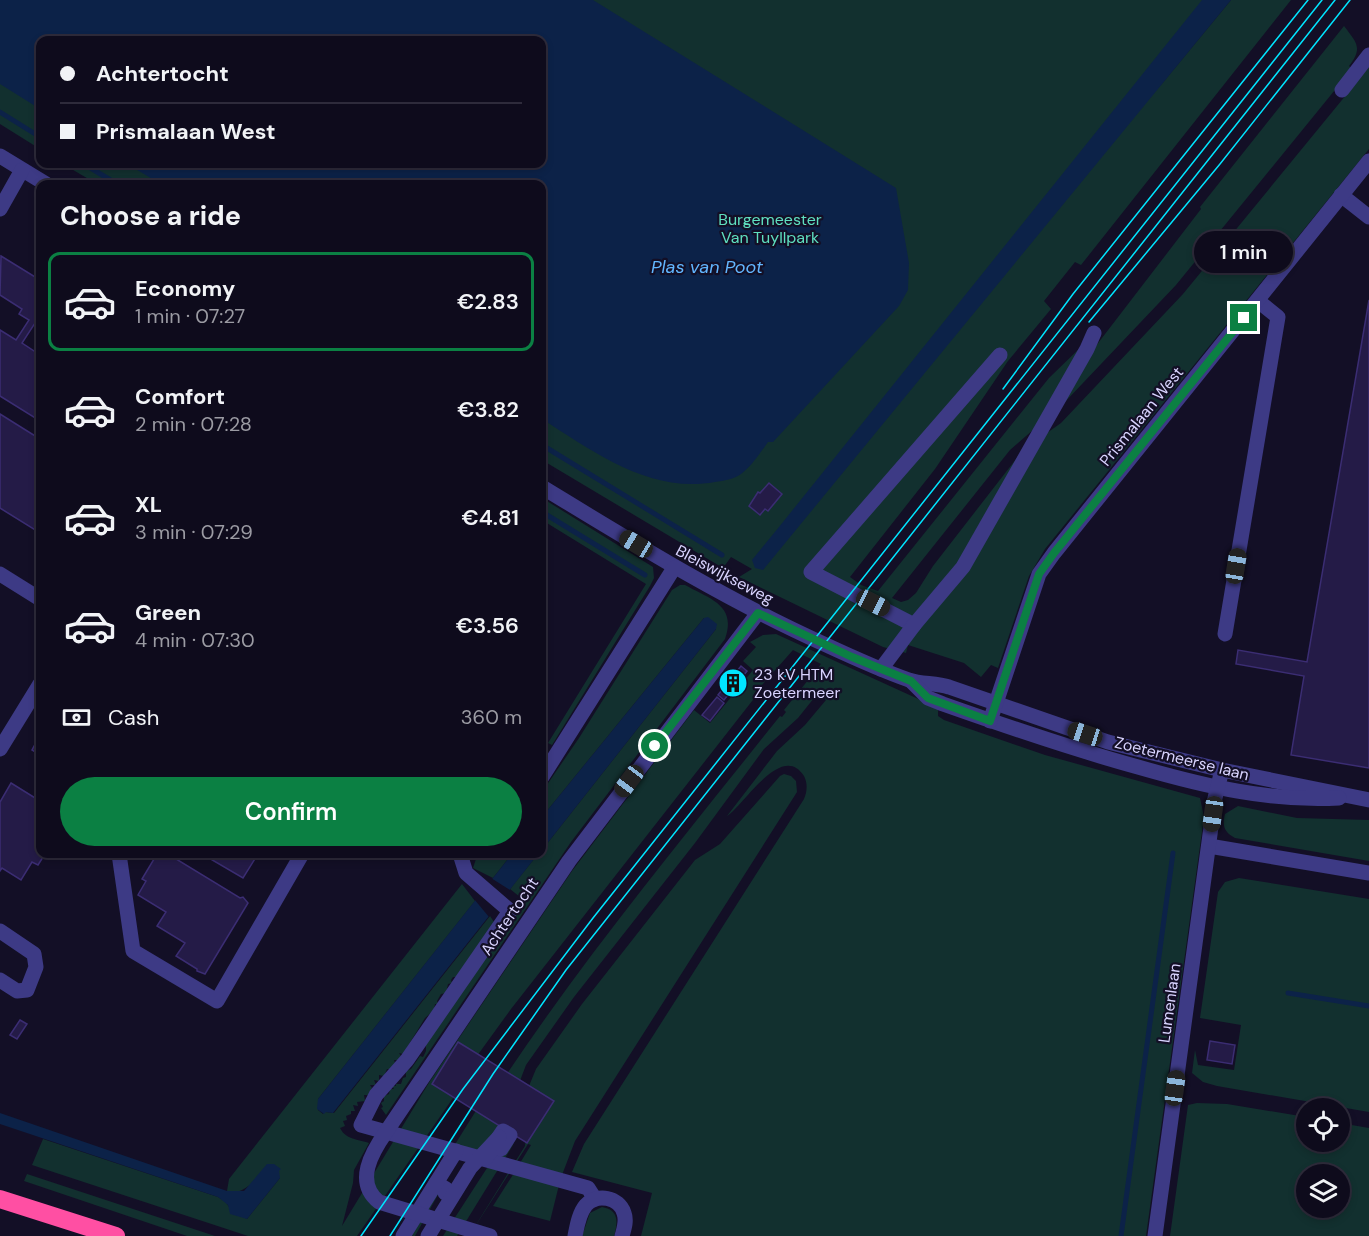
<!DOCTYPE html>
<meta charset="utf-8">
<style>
:root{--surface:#0e0b1c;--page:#1c1929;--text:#f1f3f6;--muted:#9b9ba3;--line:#2e2b3b;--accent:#0b8043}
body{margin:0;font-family:"DM Sans",sans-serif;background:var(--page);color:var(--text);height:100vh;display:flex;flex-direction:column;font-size:22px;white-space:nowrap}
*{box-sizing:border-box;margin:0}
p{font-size:20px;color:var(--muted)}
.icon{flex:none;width:33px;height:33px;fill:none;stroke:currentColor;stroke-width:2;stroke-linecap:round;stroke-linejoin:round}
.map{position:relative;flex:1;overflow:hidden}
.sheet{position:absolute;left:36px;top:180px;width:510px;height:678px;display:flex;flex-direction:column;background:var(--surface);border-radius:12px;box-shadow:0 3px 9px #0003,0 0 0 2px var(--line)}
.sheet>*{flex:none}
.hud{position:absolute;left:36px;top:36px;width:510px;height:132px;border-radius:12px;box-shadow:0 3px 9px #0003,0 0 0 2px var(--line);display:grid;align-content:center;height:132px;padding:0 24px;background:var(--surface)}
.fabs{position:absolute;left:1296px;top:1098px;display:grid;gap:12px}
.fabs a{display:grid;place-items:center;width:54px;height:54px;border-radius:50%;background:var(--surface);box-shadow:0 3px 9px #0003,0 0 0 2px var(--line);font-size:30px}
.end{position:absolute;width:27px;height:27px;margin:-14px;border:8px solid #0b8043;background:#fff;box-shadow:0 0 0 3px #fff}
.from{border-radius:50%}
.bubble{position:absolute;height:42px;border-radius:21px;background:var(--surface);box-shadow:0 3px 9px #0003,0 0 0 2px var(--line);font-size:20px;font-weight:600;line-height:42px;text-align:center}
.car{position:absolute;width:18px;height:36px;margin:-18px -9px;border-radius:8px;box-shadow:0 0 4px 2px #0007;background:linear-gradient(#222 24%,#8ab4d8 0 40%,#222 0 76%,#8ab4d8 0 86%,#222 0)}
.hud b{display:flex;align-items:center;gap:21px;height:57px;font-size:22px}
.hud b+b{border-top:2px solid var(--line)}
.hud i{width:15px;height:15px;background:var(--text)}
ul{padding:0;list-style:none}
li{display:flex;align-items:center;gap:18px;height:99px;margin:0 12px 9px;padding:0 12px;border:3px solid transparent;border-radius:12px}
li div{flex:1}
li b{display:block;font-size:22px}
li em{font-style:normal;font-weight:600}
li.on{border-color:var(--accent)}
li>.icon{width:54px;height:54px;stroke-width:1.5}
h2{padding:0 24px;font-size:27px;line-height:72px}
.pay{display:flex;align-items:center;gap:15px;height:66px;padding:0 24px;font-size:22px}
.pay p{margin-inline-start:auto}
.primary-button{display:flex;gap:12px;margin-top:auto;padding:12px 24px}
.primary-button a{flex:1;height:69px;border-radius:36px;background:var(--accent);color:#fff;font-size:24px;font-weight:600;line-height:69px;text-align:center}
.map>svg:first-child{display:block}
.green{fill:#12302f;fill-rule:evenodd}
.water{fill:#0c2248}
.pier{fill:#130f26}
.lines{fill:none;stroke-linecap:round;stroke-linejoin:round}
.stream{stroke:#0c2248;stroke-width:5}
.building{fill:#241b47;stroke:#3b2d73;stroke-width:1.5}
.minor{stroke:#3d3a85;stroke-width:15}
.highway{stroke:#ff4fa3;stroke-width:18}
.tram{stroke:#00e5ff;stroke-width:1.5}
.minor-bridge{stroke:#3d3a85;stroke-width:15}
.route{stroke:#0b8043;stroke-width:8}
.labels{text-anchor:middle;stroke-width:4.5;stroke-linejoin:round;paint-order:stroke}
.park-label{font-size:16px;fill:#5fe0c0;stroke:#130f26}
.street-label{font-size:16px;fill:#d9d4ff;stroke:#130f26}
.poi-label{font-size:16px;fill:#d9d4ff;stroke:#130f26;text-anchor:start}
.water-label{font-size:18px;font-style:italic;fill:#62b6ff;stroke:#130f26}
</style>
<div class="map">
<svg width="1369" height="1236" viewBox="0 0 1369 1236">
<rect width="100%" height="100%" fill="#130f26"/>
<!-- green -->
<g class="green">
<path d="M0 0H1223L1160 86 1231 0H1291L1081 265 1075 262 1044 301 1051 309 1008 361 935 469 850 577 861 585 878 591 1049 378 1083 345 1092 351 1201 209 1200 207 1344 26C1357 43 1363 48 1349 66L1352 69 1176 285 1064 403 1010 450 892 598 901 602 908 600 916 593 933 566 1023 450 1061 423 1183 294 1369 67V149L1045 549 1029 576 998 668 991 665 981 677 964 663 908 645 906 653 883 647 739 577 752 569 731 557 723 568 542 460V184H97L63 164H542V40H40V149L0 124Z"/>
<polygon points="542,498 653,567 654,578 650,586 552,745 548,743 646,584 542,520"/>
<path d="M680 585H685C710 599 737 605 725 639L571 842 386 1115 381 1108 383 1107 381 1103 384 1101V1096L389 1094 390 1089H394L392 1086H396V1084H401L403 1078 406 1077V1071L411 1069 420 1056 423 1057 426 1051V1044L525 901 510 889 538 854H542V850L716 629 704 618 542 817V792L579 738 672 590Z"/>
<path d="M776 634 938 708V716L944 720 1045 755 1200 798 1204 817 1146 1236H641L652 1193 572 1172 584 1144 804 799C807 792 808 784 804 776 782 741 744 805 727 816L777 751 805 725 826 700 818 693 798 718 764 749 695 843 574 997 526 1065 518 1086 517 1133 513 1145 457 1236H443L511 1131 483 1148 459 1157 415 1236H398L482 1101 487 1104C575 968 679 843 780 716L782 717 786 712 784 710 821 664 793 650 754 694 756 696 511 1009 456 1085 460 1088 357 1236H248L32 1165 43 1139 218 1197 226 1202 230 1209 247 1219 280 1178C272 1180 258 1181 250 1185 241 1191 239 1193 227 1191L229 1179 462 884 475 901 318 1099V1110L323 1114 325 1112 334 1113 490 916 494 922 456 977H453L451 980 452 983 448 984 446 993 441 994 437 1001 438 1004H435L434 1010 425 1018 403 1054 399 1053 401 1056 398 1060H394L395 1063 391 1069H387L384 1076 379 1075V1081L374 1080 376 1085H370L372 1088 368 1095H364L365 1101 357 1102 358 1106 353 1105 355 1111H351V1114L346 1116 347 1120 343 1121 345 1126 340 1128C346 1140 358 1139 369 1143L354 1170 353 1183 342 1226 430 1081 572 871 694 710 710 723 753 670 743 661 756 647 750 642 763 635Z"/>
<polygon points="784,774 791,776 796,781 797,792 575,1141 562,1175 520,1163 531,1145 528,1144 469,1236 525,1146 529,1086 536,1069 582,1004 695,860 720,844 780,776"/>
<path d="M1238 806 1297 818 1369 820V861L1235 838C1224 832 1222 826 1225 814Z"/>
<polygon points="490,854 512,854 493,878 473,868 476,859"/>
<polygon points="1239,878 1369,899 1369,1112 1217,1086 1203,1082 1192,1073 1195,1050 1198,1065 1234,1070 1241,1025 1200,1018 1218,892 1225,882"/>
<path d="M1197 1103 1227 1104 1306 1117V1142H1340V1123L1369 1128V1236H1170L1188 1105ZM1306 1174H1340V1208H1306Z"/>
<polygon points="514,1173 559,1185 550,1221 493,1206"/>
<polygon points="27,1174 215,1236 187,1236 24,1181"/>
<path d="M602 1207C619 1210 618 1222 614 1236H582L590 1213Z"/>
</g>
<!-- water -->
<g class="water">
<path d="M0 0H593L896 188 909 263 908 290 899 306 773 442H768C760 453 752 466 741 474 734 479 724 481 715 482 650 494 594 452 542 419V184H161L127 164H542V40H40V109L0 84Z"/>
<polygon points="1202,0 1231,0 763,570 755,568 752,560 779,527"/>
<polygon points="708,617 717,624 716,629 542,850 542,817 704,618"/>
<polygon points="512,854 538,854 333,1113 326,1112 324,1114 317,1109 318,1099"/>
<polygon points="0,1113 227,1191 244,1191 267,1164 274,1164 281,1169 279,1171 280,1178 247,1219 230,1214 228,1205 218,1197 0,1124"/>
</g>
<!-- pier -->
<polygon class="pier" points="491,878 510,890 489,917 474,899"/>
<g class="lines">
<!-- stream -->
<g class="stream">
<polyline points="0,112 40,137"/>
<polyline points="84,164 117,184"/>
<polyline points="542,445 722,555"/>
<polyline points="542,512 645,575"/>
<polyline points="1288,993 1369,1006"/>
<polyline points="1121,1236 1173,853"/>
</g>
</g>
<!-- building -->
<g class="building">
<polygon points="1,256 40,280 40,327 35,323 22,343 40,355 40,421 0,396 0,330 16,340 29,320 19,314 22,309 0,295"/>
<polygon points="1369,300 1369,768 1291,755 1304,676 1236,664 1238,650 1307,662"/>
<polygon points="0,414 40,439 40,533 0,508"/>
<polygon points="769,483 782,494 768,511 765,509 760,515 749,506 758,492 760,493"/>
<polygon points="741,666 747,671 724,700 718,695"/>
<polygon points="717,697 724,703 710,721 702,715"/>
<polygon points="40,735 40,755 32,750"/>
<polygon points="11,783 40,801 40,854 45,854 38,865 32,862 21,880 2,868 0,871 0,802"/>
<polygon points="157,854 168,854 240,898 243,897 248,903 205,974 197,971 197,969 176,956 185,943 157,926 166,912 138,895 146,881 142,879"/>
<polygon points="202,854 258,854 243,878"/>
<polygon points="20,1020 27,1024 17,1039 10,1035"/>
<polygon points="1210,1041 1235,1045 1232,1064 1207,1060"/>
<polygon points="458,1042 554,1101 527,1143 432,1084"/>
</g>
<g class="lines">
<!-- minor -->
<g class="minor">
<polyline points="1342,90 1369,55"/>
<polyline points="0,156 46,184"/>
<polyline points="1341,195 1369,217"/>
<polyline points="0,209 22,170"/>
<path d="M542 487C634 543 726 600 824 644 852 657 880 670 909 680 921 684 936 683 949 687L1108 742 1222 770 1369 800"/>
<polyline points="0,574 40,599"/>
<polyline points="914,625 811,572 1000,355"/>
<polyline points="1225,634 1278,317 1258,301"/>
<polyline points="881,669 914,625 963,567 1087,349 1094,333"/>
<path d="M911 681 928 698 943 704C1008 727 1072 749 1138 767 1204 786 1271 802 1339 798"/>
<polyline points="990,721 1039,574 1054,553 1369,161"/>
<polyline points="0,749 40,684"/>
<polyline points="542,777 674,568"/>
<polyline points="1209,846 1369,873"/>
<polyline points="119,854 133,951 217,1001 302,854"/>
<polyline points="460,854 466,873 510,911 407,1060 376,1095 361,1125 588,1188 595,1199"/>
<polyline points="0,931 34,954 36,967 27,990 17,991 0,980"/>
<polyline points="486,1158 495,1145 501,1149 510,1135 503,1131 499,1137"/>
<polyline points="436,1183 446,1189 445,1193"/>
<polyline points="403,1236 456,1151"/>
<path d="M490 1236 379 1202C354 1182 372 1152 386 1132L569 861 758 613"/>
<path d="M575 1236C577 1226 579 1213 586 1205 597 1193 619 1197 624 1213 627 1221 624 1229 622 1236"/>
<polyline points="1155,1236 1215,798 1222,770"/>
</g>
<!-- highway -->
<polyline class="highway" points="0,1199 116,1236"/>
<!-- tram -->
<g class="tram">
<polyline points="1089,322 1220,164 1350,0"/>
<polyline points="1003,389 1073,294 1308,0"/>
<polyline points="361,1236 463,1089 593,918 1322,0"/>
<polyline points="390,1236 493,1074 566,970 1335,0"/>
</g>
<!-- minor-bridge -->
<polyline class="minor-bridge" points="428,1236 470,1168 499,1137"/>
</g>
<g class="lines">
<!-- route -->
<polyline class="route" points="655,746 758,613 852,657 911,681 928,698 990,721 1039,574 1054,553 1244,318"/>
</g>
<!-- icons -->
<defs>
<g id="building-disc" transform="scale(1.5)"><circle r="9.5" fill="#00e5ff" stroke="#130f26"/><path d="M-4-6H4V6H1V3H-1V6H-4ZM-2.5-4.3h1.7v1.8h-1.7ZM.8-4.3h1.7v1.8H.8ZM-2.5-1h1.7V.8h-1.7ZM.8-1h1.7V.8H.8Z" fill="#111"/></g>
</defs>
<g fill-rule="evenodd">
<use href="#building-disc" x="733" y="683"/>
</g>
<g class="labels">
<!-- park labels -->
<g class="park-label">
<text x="770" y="225">Burgemeester<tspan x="770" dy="18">Van Tuyllpark</tspan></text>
</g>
<!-- street labels -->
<g class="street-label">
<text transform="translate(1141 416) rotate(-51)" y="6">Prismalaan West</text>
<text transform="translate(725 574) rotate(28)" y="6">Bleiswijkseweg</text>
<text transform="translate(1182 758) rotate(14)" y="6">Zoetermeerse laan</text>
<text transform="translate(509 916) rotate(-56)" y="6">Achtertocht</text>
<text transform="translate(1169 1003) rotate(-82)" y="6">Lumenlaan</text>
</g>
<!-- poi labels -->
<g class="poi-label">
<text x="754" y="680">23 kV HTM<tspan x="754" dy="18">Zoetermeer</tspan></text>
</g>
<!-- water labels -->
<g class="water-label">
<text x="707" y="273">Plas van Poot</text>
</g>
</g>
</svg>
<div class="fabs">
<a><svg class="icon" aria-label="locate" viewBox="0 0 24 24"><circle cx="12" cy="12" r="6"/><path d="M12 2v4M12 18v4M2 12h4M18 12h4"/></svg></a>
<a><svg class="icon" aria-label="layers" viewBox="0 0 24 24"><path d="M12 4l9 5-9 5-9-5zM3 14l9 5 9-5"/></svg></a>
</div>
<i class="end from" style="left:655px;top:746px"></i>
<i class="end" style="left:1244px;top:318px"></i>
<div class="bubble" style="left:1194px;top:231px;width:99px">1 min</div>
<i class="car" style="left:636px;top:544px;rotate:301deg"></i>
<i class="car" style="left:1236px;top:566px;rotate:9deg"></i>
<i class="car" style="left:873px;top:603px;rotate:117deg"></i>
<i class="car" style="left:1085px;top:734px;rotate:288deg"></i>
<i class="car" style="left:629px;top:781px;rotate:217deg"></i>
<i class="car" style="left:1213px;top:814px;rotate:188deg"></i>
<i class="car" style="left:1175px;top:1088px;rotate:8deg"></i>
<div class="hud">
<b><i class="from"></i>Achtertocht</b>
<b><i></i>Prismalaan West</b>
</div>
<section class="sheet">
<h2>Choose a ride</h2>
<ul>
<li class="on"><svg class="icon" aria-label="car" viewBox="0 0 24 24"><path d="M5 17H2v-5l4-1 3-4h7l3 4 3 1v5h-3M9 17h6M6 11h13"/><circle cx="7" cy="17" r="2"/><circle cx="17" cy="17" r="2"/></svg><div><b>Economy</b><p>1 min · 07:27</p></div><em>€2.83</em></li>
<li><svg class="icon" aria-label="car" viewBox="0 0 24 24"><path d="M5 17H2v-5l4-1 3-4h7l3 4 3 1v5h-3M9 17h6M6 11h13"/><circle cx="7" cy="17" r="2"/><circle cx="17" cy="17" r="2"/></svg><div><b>Comfort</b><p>2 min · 07:28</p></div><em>€3.82</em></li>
<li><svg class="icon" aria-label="car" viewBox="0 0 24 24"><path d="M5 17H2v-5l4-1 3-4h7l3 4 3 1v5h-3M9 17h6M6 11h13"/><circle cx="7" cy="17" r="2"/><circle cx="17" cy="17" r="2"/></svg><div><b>XL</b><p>3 min · 07:29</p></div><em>€4.81</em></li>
<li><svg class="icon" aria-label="car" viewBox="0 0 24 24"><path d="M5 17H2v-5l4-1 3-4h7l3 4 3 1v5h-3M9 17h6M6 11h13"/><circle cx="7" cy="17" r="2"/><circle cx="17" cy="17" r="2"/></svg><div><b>Green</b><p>4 min · 07:30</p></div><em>€3.56</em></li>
</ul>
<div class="pay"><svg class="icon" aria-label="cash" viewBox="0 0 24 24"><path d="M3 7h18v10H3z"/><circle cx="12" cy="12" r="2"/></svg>Cash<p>360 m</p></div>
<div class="primary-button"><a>Confirm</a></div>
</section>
</div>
